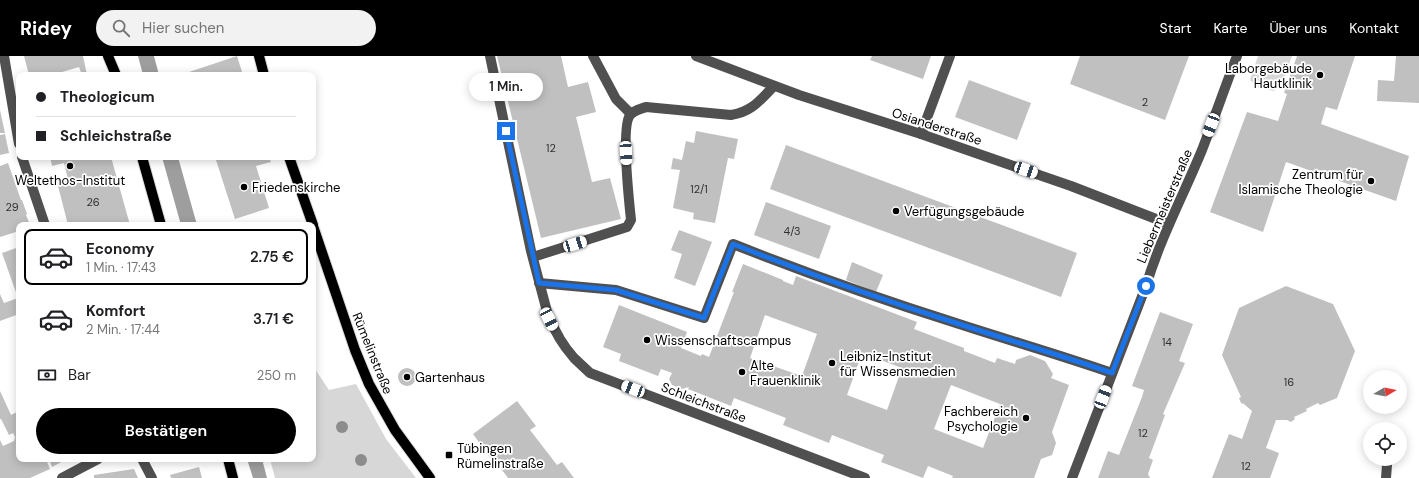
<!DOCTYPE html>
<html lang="de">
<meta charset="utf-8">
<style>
:root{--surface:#fff;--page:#f2f2f2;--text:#202124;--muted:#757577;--line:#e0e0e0;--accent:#000}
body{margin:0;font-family:"DM Sans",sans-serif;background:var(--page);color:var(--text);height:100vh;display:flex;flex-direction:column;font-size:15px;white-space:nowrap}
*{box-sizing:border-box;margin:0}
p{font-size:13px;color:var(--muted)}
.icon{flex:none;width:22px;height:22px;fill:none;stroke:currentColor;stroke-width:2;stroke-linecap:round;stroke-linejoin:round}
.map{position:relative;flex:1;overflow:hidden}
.side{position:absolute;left:16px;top:166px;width:300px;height:240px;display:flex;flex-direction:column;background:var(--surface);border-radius:8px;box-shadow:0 2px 10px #0003}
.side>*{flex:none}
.guide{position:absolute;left:16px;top:16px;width:300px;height:88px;border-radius:8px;box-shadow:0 2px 10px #0003;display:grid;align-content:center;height:88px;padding:0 20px;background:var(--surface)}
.needle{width:26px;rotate:80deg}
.fabs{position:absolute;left:1363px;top:314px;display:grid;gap:8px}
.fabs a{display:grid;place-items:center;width:44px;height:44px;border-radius:50%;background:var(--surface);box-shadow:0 2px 10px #0003;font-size:20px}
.end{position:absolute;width:18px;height:18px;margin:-9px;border:5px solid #1a73e8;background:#fff;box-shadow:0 0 0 2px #fff}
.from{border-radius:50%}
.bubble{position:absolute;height:28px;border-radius:14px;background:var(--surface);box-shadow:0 2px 10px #0003;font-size:13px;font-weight:600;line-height:28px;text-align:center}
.car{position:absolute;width:12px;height:24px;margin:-12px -6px;border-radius:5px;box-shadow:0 0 3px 1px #0007;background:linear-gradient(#fff 24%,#345 0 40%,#fff 0 76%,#345 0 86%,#fff 0)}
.guide b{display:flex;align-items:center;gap:14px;height:38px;font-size:15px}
.guide b+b{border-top:1px solid var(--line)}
.guide i{width:10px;height:10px;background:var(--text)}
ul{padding:7px 0 0;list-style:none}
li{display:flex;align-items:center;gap:12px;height:56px;margin:0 8px 6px;padding:0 12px;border:2px solid transparent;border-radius:8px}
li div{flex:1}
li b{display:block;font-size:15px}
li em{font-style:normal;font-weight:600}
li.selected{border-color:var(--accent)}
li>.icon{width:36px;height:36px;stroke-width:1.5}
.pay{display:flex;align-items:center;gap:10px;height:44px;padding:0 20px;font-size:15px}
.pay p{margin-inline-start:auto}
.action{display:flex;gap:8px;margin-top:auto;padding:8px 20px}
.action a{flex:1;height:46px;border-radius:24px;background:var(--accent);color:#fff;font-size:16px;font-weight:600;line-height:46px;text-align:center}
header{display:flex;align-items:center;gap:24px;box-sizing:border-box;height:56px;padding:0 20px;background:var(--accent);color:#fff}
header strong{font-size:19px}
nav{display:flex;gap:22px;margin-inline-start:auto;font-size:14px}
.search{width:280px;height:36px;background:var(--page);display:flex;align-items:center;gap:10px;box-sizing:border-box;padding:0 14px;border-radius:22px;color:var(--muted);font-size:15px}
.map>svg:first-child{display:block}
.green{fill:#d7d7d7}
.water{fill:#9e9e9e}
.building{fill:#c0c0c0;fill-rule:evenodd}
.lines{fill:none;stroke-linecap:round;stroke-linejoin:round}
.major-casing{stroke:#dbdbdb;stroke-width:12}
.minor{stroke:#505050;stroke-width:10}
.major{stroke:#000;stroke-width:10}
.tree{fill:#8c8c8c}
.route{stroke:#1a73e8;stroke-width:5}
.poi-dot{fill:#000;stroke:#fff;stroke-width:1.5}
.labels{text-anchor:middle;stroke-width:3.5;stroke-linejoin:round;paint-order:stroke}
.number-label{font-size:11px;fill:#303030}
.poi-label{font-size:13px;fill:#000;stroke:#fff;text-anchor:start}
.street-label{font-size:13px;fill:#000;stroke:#fff}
</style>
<header>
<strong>Ridey</strong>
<div class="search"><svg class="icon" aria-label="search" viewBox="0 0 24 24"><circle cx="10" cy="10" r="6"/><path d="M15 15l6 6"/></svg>Hier suchen</div>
<nav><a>Start</a><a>Karte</a><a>Über uns</a><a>Kontakt</a></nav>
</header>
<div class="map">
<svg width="1419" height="422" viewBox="0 0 1419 422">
<rect width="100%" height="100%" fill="#fff"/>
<!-- green -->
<g class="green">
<polygon points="1258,0 1292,0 1282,29 1274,35 1259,32 1250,24"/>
<polygon points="313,310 329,334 356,328 386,383 416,422 275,422 270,403 313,403"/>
</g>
<!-- water -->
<g class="water">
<polygon points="138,0 154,0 159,19 143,19"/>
<polygon points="162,101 178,101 197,169 181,169"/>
<polygon points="247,403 262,403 267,422 253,422"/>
</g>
<!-- building -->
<g class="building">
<polygon points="24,0 83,0 87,19 82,19 79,11 52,19 29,19"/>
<polygon points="237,0 243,19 190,19 189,16"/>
<polygon points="497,0 561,0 568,31 588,26 596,56 576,61 592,126 610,122 621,163 541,182"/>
<polygon points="872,0 931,0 923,23 870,4"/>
<polygon points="1080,0 1189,0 1165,64 1070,28"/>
<polygon points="1297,0 1355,0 1337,54 1326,51 1321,68 1409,100 1396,145 1286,106 1263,176 1210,156 1247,56 1278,65 1287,38 1284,37"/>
<polygon points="1396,0 1419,0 1419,47 1377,45 1378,24 1394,25"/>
<polygon points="969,24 1031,47 1017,84 955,61"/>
<polygon points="0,54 5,77 0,77"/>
<polygon points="696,75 738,83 734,103 728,102 715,167 693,163 694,157 673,152 680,114 671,113 673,102 682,104 686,85 694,87"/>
<polygon points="5,78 9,97 0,99 0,79"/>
<polygon points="786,89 1077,197 1061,241 770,133"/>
<polygon points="50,101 111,101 130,169 117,169 116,166 105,169 68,169 57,126 68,123 64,107 52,110"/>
<polygon points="215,101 269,101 271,106 256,110 269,152 235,163"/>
<polygon points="8,107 21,144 22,144 27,158 26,159 30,169 19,169 19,175 0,181 0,110"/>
<polygon points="766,146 831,170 819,203 754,179"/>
<polygon points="679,174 712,186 695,230 674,222 682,198 671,194"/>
<polygon points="19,191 19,258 0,265 0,238 4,247 18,242 2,197"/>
<polygon points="852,206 883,219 876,236 846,224"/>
<path d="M743 208 783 224V225L793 229 796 220 917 266 914 273 964 292V295L995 307 997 302 1015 308 1016 304 1030 299 1045 305 1053 318 1051 322 1069 329 1052 376 1056 387 1052 399 1041 403 1034 422H952L953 420 928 410 923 422 881 406 884 399 832 379 829 387 783 369 786 362 734 342 731 350 688 333 689 331 682 333 672 329 669 323 672 317 661 313 658 320 619 305 621 298 603 291 619 249 687 276 681 292 701 300 702 298 709 301 734 236H732ZM765 259 817 278 802 320 750 302ZM862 297 902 312 887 354 847 339ZM951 329 1000 348 983 392 934 373Z"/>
<polygon points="1286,230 1333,248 1355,295 1337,342 1320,349 1318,347 1306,353 1307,355 1294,361 1295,363 1291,366 1287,364 1276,364 1266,392 1279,397 1270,422 1212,422 1229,378 1242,383 1252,355 1244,348 1241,347 1239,342 1241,341 1222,299 1239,252"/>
<polygon points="1160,256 1193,268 1179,305 1185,307 1163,358 1165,359 1149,402 1153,404 1148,418 1150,422 1098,422 1108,395 1119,399 1142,341 1144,334 1132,330"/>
<circle cx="407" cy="321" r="9"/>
<polygon points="0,335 11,359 19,355 19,403 46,403 50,413 30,422 0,422 0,384 3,390 14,385 15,381 13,377 9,379 1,363 0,363"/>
<polygon points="517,345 536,370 530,374 557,409 562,406 574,422 508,422 493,402 491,403 473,378"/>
<polygon points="49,403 67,403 52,411"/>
<polygon points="199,411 202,422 171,422 170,419"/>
<polygon points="134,413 138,422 94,422 94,419"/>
</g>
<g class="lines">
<!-- major casing -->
<g class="major-casing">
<g id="major">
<polyline points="108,0 116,19"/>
<polyline points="259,0 264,19"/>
<polyline points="142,101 161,169"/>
<polyline points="289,101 313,169"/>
<polyline points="313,170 355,294 369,328 395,374 430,422"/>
<polyline points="228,403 233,422"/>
</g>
</g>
<!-- minor -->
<g class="minor">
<polyline points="4,0 19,88"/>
<polyline points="490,0 531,195 549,263 560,283 566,292 574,302 590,317 865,422"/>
<polyline points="593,0 616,43 631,58"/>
<polyline points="696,0 799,39 921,78 1071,130 1169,168"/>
<polyline points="921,78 950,0"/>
<polyline points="22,101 45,169"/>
<path d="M533 201 627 171 631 164C629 145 621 71 630 59 634 54 641 53 646 51L731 59C752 56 760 44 774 30"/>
<path d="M539 227 616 234 704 262 733 188C806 217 880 243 956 267 1008 284 1060 299 1112 317"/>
<polyline points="142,403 152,422"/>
<polyline points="62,422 98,403"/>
<path d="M1072 422 1146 230C1160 183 1183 140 1202 94 1214 63 1225 31 1237 0"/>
<polyline points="1386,422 1387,409"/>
</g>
<!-- major -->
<use href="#major" class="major"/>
</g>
<!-- trees -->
<g class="tree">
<circle cx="342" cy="371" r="6"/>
<circle cx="361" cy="404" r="6"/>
</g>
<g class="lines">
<!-- route -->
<path class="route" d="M506 75 539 227 616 234 704 262 733 188C806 217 880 243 956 267 1008 284 1060 299 1112 317L1146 230"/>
</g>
<!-- markers -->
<g class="poi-dot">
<circle cx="1320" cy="19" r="4"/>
<circle cx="70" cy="110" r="4"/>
<circle cx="1371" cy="125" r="4"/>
<circle cx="244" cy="131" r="4"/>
<circle cx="896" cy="155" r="4"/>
<circle cx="647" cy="284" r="4"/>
<circle cx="832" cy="307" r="4"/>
<circle cx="742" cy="316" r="4"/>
<circle cx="407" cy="321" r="4"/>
<circle cx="1026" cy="362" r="4"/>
<rect x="445" y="395" width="8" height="8" rx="2"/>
</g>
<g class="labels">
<!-- number labels -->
<g class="number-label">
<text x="1145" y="50">2</text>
<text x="551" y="96">12</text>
<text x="699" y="137">12/1</text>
<text x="93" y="150">26</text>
<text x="12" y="155">29</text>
<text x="792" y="179">4/3</text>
<text x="1167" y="290">14</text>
<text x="1289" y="330">16</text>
<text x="1143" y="381">12</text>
<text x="1246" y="414">12</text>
</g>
<!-- poi labels -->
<g class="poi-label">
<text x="1312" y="17" text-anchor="end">Laborgebäude<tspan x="1312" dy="15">Hautklinik</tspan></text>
<text x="1363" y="123" text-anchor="end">Zentrum für<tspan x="1363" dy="15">Islamische Theologie</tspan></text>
<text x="70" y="129" text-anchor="middle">Weltethos-Institut</text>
<text x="252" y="136">Friedenskirche</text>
<text x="904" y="160">Verfügungsgebäude</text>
<text x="655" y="289">Wissenschaftscampus</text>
<text x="840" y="305">Leibniz-Institut<tspan x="840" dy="15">für Wissensmedien</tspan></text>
<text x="750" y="314">Alte<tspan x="750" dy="15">Frauenklinik</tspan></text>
<text x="415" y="326">Gartenhaus</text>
<text x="1018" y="360" text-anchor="end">Fachbereich<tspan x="1018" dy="15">Psychologie</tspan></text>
<text x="457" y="397">Tübingen<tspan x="457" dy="15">Rümelinstraße</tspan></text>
</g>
<!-- street labels -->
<g class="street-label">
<text transform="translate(937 70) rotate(18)" y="5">Osianderstraße</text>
<text transform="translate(1164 150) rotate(-67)" y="5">Liebermeisterstraße</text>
<text transform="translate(373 297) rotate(68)" y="5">Rümelinstraße</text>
<text transform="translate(704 346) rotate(21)" y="5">Schleichstraße</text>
</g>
</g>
</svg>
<div class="fabs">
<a><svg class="needle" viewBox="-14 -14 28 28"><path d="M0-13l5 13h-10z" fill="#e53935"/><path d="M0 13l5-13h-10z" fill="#757577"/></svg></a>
<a><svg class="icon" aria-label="locate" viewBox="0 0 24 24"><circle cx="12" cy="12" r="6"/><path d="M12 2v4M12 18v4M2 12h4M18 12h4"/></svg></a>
</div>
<i class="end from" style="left:1146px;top:230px"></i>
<i class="end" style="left:506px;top:75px"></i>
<div class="bubble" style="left:469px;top:17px;width:74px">1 Min.</div>
<i class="car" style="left:1211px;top:69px;rotate:201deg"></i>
<i class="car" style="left:626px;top:97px;rotate:177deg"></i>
<i class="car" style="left:1026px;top:114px;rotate:109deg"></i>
<i class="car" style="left:575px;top:188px;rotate:73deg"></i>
<i class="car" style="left:549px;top:263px;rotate:153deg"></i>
<i class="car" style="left:633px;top:333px;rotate:291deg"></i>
<i class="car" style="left:1103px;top:341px;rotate:21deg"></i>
<div class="guide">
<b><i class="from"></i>Theologicum</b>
<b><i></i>Schleichstraße</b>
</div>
<section class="side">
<ul>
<li class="selected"><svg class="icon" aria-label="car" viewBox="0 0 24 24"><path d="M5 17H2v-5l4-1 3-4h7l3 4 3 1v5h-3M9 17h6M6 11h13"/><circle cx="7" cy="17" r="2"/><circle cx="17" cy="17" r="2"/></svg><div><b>Economy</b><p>1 Min. · 17:43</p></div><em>2.75 €</em></li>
<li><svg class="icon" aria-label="car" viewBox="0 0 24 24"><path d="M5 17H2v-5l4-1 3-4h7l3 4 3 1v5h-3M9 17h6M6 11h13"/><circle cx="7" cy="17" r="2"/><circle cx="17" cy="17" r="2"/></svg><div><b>Komfort</b><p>2 Min. · 17:44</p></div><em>3.71 €</em></li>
</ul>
<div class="pay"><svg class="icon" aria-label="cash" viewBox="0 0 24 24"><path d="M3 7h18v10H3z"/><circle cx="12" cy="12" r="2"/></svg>Bar<p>250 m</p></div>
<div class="action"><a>Bestätigen</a></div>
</section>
</div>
